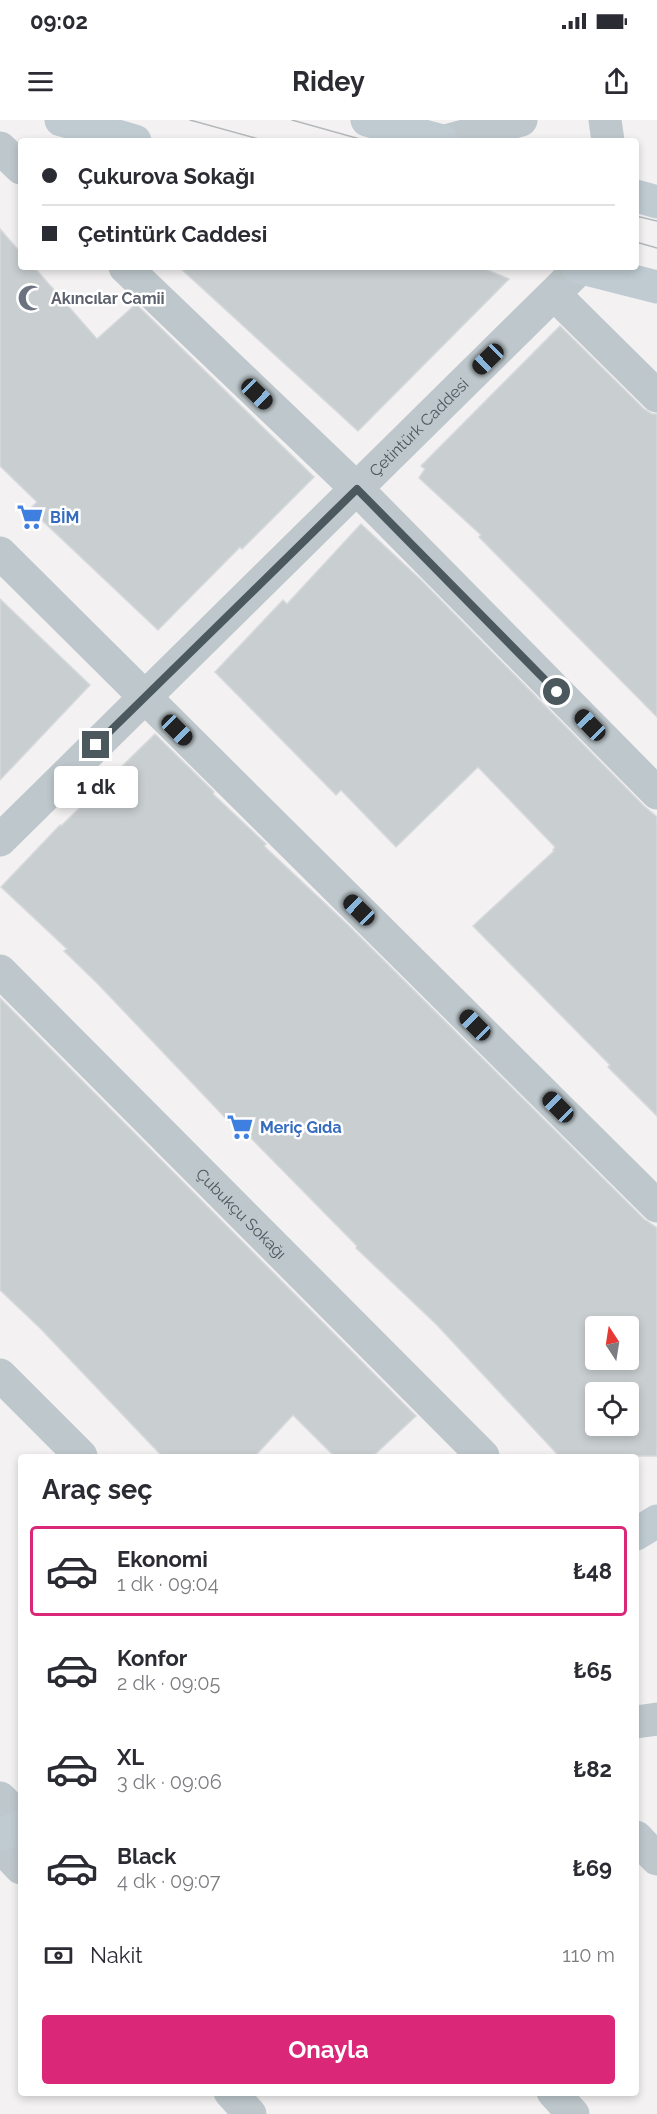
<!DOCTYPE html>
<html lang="tr">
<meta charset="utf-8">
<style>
:root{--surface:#fff;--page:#f7f7f7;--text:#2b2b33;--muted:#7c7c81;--line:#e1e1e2;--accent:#db2777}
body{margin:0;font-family:Raleway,sans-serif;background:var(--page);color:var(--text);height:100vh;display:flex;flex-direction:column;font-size:22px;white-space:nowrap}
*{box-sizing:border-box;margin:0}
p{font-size:20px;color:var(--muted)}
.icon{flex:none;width:33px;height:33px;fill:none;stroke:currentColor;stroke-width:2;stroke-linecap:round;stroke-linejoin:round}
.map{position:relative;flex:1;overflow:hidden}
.panel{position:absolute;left:18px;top:1334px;width:621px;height:642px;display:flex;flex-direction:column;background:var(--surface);border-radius:6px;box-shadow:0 3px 9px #0003}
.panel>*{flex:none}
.hud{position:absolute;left:18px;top:18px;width:621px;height:132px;border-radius:6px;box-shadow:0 3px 9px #0003;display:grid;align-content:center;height:132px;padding:0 24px;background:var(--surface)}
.needle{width:39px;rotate:348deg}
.fabs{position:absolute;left:585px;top:1196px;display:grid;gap:12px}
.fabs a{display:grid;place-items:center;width:54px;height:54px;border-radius:6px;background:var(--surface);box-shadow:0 3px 9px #0003;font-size:30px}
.end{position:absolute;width:27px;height:27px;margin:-14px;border:8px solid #4b585d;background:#fff;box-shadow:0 0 0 3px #fff}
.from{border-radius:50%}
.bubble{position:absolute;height:42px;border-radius:6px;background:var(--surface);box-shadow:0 3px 9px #0003;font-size:20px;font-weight:700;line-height:42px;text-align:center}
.car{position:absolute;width:18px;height:36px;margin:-18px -9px;border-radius:8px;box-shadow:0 0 4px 2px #0007;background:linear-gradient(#222 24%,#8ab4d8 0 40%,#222 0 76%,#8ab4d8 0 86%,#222 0)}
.hud b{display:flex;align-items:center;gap:21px;height:57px;font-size:22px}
.hud b+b{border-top:2px solid var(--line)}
.hud i{width:15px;height:15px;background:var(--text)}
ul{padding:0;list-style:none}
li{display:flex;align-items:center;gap:18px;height:90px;margin:0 12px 9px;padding:0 12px;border:3px solid transparent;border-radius:6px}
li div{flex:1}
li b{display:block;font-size:22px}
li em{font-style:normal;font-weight:700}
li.selected{border-color:var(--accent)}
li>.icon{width:54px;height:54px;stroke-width:1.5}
h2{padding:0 24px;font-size:27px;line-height:72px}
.pay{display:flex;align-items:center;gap:15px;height:66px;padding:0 24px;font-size:22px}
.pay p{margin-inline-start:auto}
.action{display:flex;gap:12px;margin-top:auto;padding:12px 24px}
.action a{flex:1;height:69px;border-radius:6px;background:var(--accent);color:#fff;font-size:24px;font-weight:700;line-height:69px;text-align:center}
.status{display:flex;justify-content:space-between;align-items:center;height:42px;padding:0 30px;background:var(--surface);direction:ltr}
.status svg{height:16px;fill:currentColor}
header{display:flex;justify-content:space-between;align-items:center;height:78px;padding:0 24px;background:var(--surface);font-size:27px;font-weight:700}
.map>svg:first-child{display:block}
.building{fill:#c9ced0;stroke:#d6d9dc;stroke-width:1.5;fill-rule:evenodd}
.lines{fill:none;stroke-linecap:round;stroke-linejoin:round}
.minor{stroke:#bec8cc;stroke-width:33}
.secondary{stroke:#bfcbd1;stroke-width:33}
.tram{stroke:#b4b8bb;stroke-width:1.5}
.route{stroke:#4b585d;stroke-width:8}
.labels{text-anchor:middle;stroke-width:5;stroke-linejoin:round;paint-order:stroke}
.worship-label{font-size:16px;font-weight:bold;fill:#5b616d;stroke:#fff;text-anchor:start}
.street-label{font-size:16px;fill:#4b585d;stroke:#fff}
.shop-label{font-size:16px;font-weight:bold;fill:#366cbe;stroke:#fff;text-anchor:start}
</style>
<div class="status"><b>09:02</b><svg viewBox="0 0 49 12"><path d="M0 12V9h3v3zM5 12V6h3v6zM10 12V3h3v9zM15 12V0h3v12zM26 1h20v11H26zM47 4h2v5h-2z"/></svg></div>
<header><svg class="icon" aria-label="menu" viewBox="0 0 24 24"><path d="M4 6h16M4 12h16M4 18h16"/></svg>Ridey<svg class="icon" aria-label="share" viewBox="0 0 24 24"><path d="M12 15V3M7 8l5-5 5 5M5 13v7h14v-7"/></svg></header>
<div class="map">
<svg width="657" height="1994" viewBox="0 0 657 1994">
<rect width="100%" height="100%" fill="#f3f1f2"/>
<!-- building -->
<g class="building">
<polygon points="0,109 21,133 21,147 34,147 97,219 136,184 314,357 242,429 240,427 158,510 30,389 37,382 0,346"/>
<polygon points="179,147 480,147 509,159 358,311"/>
<polygon points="560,206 644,289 652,294 657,294 657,597 479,417 481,415 419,358 425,349 421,346"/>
<polygon points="361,404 421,460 644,686 657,697 657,996 608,947 610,945 473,806 554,731 553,730 555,727 478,647 396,727 341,670 336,675 215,552 283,480 287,484"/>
<polygon points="0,479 90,565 0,660"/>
<path d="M155 614 214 672 213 674 266 724 264 726 348 805 644 1099 657 1108V1336H559L436 1204 356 1128 357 1126 238 1005 235 1008 97 863 64 831 67 829 1 767 60 705 61 706ZM596 1206H628V1239H596ZM596 1272H628V1305H596Z"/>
<polygon points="0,878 416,1296 373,1336 334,1336 293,1295 255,1336 162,1336 40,1208 0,1170"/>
</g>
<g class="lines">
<!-- minor -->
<g class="minor">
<polyline points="605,0 608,21"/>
<polyline points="446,21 521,0"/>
<polyline points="0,28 21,48"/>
<polyline points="125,147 357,369 657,673"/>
<polyline points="554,174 657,276"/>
<polyline points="0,433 657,1086"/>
<path id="s1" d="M0 720 581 147"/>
<path id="s2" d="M0 851 483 1336"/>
<polyline points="0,1255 81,1336"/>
<polyline points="636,1602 657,1599"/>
<polyline points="0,1678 21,1699"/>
<polyline points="636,1717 657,1739"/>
<polyline points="0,1726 21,1748"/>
<polyline points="230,1972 250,1994"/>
<polyline points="553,1972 573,1994"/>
</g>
<!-- secondary -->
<g class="secondary">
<polyline points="61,0 135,21"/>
<polyline points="367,0 442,21"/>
<polyline points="636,76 657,82"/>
<polyline points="578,147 657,167"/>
<polyline points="636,1414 657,1401"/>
<polyline points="0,1715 21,1707"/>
</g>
<!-- tram -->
<g class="tram">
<polyline points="190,0 266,21"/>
<polyline points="292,0 367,21"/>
<polyline points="636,96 657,101"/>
<polyline points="636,122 657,128"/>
</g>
</g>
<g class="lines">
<!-- route -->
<polyline class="route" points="96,625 357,369 557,572"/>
</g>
<!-- icons -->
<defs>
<g id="mosque-bare" transform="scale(2.07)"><path d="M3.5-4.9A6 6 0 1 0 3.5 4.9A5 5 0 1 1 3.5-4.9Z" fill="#6b7280" stroke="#fff" stroke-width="2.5" paint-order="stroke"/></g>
<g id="supermarket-bare" transform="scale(2.07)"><path d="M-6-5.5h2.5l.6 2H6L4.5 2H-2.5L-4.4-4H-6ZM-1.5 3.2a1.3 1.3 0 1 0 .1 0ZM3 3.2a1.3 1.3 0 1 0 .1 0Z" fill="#3f7fe0" stroke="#fff" stroke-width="2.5" paint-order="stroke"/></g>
</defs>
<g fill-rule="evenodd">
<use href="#mosque-bare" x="31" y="178"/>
<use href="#supermarket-bare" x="30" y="397"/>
<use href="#supermarket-bare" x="240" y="1007"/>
</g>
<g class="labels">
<!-- worship labels -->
<g class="worship-label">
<text x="51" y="184">Akıncılar Camii</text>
</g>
<!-- street labels -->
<g class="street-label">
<text dy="6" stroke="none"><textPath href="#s1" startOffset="588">Çetintürk Caddesi</textPath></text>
<text dy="6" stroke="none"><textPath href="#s2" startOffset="342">Çubukçu Sokağı</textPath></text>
</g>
<!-- shop labels -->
<g class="shop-label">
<text x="50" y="403">BİM</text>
<text x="260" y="1013">Meriç Gıda</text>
</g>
</g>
</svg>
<div class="fabs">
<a><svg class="needle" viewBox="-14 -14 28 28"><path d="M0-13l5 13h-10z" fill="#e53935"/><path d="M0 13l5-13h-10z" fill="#7c7c81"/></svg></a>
<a><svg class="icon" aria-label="locate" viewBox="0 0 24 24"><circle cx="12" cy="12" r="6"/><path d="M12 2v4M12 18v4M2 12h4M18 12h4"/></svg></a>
</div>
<i class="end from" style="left:557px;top:572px"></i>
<i class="end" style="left:96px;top:625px"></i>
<div class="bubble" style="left:54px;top:646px;width:84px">1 dk</div>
<i class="car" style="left:488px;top:239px;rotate:226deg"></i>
<i class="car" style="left:257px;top:274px;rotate:134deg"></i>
<i class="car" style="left:590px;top:605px;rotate:316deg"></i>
<i class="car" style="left:177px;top:610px;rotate:135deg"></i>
<i class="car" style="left:359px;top:790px;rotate:314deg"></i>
<i class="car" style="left:475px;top:905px;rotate:315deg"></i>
<i class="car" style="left:558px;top:987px;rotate:315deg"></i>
<div class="hud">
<b><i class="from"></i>Çukurova Sokağı</b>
<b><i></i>Çetintürk Caddesi</b>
</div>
<section class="panel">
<h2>Araç seç</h2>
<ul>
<li class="selected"><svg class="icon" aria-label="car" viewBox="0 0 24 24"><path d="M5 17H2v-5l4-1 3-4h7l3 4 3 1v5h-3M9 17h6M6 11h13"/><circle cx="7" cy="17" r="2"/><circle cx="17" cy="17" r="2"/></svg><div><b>Ekonomi</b><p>1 dk · 09:04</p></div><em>₺48</em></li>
<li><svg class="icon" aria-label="car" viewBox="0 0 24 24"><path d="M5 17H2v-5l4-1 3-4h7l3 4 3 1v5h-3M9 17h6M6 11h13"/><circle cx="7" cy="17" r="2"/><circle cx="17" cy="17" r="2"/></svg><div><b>Konfor</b><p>2 dk · 09:05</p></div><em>₺65</em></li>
<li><svg class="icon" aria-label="car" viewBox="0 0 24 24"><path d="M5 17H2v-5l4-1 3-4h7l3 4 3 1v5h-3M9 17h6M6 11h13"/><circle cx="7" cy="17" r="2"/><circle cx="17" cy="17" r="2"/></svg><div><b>XL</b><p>3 dk · 09:06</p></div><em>₺82</em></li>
<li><svg class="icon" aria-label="car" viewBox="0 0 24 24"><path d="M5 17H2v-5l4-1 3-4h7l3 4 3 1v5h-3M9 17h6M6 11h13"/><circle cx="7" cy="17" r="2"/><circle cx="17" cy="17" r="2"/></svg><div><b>Black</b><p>4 dk · 09:07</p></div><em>₺69</em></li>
</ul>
<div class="pay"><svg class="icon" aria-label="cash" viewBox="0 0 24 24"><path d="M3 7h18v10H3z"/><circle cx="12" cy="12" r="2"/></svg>Nakit<p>110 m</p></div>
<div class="action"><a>Onayla</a></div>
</section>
</div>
